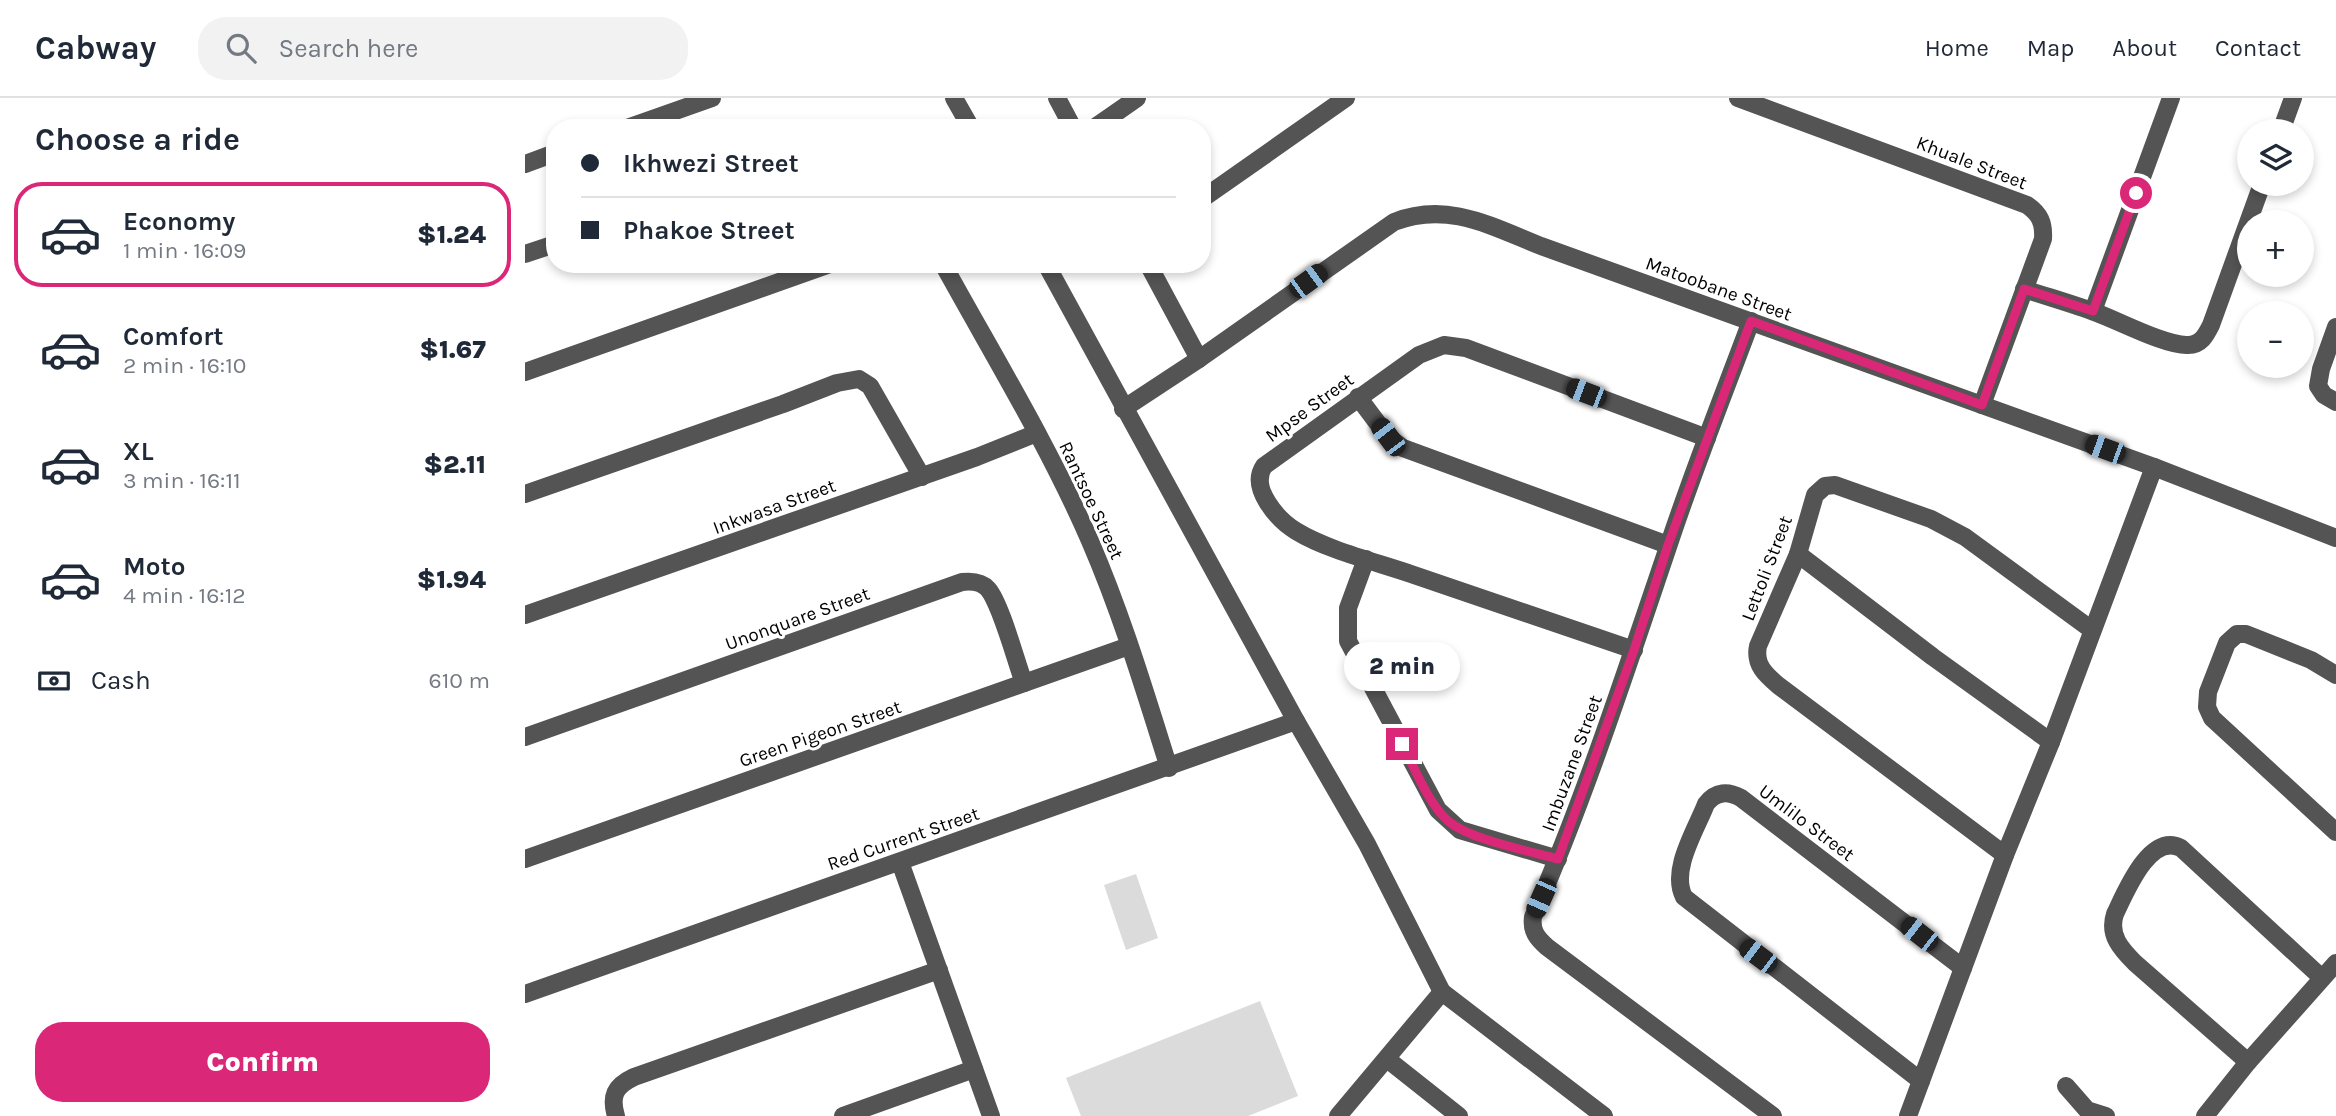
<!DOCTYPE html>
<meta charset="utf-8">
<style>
:root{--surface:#fff;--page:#f2f2f3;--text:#1f2937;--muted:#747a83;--line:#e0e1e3;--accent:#db2777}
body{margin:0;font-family:Karla,sans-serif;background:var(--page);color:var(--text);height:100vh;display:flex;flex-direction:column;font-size:26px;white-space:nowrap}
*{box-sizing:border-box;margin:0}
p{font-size:23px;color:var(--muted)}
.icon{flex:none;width:38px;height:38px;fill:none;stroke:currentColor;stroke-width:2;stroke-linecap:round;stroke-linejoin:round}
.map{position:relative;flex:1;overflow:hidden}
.sheet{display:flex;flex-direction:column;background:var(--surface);width:525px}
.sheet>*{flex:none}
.hud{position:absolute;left:21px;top:21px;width:665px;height:154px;border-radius:28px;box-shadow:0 4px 10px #0003;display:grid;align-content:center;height:154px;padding:0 35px;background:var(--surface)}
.tools{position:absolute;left:1712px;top:21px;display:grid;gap:14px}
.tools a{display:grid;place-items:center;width:77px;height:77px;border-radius:50%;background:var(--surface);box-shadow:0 4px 10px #0003;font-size:35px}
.end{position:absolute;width:32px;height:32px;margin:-16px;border:9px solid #db2777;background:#fff;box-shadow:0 0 0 4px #fff}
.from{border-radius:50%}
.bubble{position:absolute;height:49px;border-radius:24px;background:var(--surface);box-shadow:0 4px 10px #0003;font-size:23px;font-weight:800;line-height:49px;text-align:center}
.car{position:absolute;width:21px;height:42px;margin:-21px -10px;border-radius:9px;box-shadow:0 0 5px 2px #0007;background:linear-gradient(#222 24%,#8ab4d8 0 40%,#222 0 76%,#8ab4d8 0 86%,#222 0)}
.hud b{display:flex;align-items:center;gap:24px;height:66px;font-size:26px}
.hud b+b{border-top:2px solid var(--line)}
.hud i{width:18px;height:18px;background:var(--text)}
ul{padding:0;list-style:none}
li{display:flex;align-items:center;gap:21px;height:105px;margin:0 14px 10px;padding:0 21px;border:4px solid transparent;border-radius:28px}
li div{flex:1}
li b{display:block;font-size:26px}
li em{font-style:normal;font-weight:800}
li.active{border-color:var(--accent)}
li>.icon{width:63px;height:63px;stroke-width:1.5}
h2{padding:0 35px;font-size:32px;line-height:84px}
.pay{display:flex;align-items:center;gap:18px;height:77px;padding:0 35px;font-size:26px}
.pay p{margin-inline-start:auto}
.primary-button{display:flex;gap:14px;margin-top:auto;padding:14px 35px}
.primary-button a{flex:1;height:80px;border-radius:28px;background:var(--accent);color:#fff;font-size:28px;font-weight:800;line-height:80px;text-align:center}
header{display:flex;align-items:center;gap:42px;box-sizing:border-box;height:98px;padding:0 35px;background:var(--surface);border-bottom:2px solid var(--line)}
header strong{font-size:33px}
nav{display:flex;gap:38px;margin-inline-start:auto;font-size:24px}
.search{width:490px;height:63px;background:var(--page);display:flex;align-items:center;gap:18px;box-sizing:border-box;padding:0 24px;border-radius:28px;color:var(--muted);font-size:26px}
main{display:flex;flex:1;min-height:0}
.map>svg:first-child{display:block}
.green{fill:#dbdbdb}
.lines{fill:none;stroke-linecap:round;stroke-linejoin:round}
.minor{stroke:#545454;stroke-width:18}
.route{stroke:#db2777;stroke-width:9}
.labels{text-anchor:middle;stroke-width:6;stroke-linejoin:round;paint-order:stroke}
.street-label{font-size:19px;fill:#000;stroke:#fff}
</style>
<header>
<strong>Cabway</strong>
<div class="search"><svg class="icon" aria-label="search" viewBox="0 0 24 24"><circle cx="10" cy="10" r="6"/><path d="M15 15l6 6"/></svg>Search here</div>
<nav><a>Home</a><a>Map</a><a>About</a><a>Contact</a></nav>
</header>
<main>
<section class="sheet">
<h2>Choose a ride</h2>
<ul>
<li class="active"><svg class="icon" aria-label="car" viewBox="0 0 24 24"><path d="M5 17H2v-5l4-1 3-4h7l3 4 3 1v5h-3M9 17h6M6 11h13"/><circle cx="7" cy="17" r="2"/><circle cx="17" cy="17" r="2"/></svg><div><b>Economy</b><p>1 min · 16:09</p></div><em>$1.24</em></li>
<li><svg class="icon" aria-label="car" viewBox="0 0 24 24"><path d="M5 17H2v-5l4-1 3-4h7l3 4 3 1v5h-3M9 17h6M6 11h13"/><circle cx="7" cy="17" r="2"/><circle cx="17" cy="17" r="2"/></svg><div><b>Comfort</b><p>2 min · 16:10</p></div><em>$1.67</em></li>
<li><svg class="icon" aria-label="car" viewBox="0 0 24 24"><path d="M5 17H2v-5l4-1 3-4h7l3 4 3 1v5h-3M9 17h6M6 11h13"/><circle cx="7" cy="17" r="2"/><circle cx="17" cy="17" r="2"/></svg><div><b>XL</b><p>3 min · 16:11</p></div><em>$2.11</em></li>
<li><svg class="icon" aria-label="car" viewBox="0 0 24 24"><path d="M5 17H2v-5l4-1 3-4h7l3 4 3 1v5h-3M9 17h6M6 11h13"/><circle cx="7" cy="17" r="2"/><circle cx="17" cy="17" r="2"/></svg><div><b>Moto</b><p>4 min · 16:12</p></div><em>$1.94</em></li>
</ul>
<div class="pay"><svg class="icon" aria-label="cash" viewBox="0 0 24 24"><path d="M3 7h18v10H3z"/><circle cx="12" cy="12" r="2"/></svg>Cash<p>610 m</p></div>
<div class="primary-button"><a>Confirm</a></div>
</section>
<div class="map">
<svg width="1811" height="1018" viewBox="0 0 1811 1018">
<rect width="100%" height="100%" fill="#fff"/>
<!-- green -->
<g class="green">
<polygon points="611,776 633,840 601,852 579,787"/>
<polygon points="735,903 773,998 723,1018 556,1018 541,980"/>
</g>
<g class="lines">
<!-- minor -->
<g class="minor">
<polyline points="429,0 446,30"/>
<polyline points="532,0 548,30"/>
<path d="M1213 0 1502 107C1515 116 1519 125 1518 141L1457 307"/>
<polyline points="102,30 187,0"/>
<polyline points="569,30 612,0"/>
<polyline points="1756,33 1768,0"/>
<polyline points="0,66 30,55"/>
<polyline points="677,101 821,0"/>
<polyline points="0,156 30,146"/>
<path d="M418 166C468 257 524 348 565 443 597 517 620 594 644 670"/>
<polyline points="521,166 771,623 842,746 917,894 1079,1018"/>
<polyline points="623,166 674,261"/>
<path d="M1499 191C1523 199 1548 206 1572 215 1594 223 1641 248 1663 247 1676 247 1681 237 1686 227L1737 86"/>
<polyline points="1568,213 1646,0"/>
<path d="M1226 223C1198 298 1168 373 1143 449 1101 573 1060 699 1008 819 1006 833 1012 840 1022 849L1248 1018"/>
<polyline points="1811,229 1796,271 1793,288 1799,297 1811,304"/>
<polyline points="0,274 305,166"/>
<polyline points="833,299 863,339 878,350 1143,447"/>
<path d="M598 311 674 261 869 124C922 103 966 128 1016 148L1629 369 1811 440"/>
<polyline points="0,396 258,306 312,285 334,281 345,288 397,379"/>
<polyline points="1273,456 1408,559 1526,644"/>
<polyline points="841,461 823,510 823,543 913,712 935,732 1033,761"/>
<polyline points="0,517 452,359 512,335"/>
<path d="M1109 552C1035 527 961 502 886 476 851 464 802 452 771 433 753 422 724 390 739 368L894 257 919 247 941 250 1182 340"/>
<polyline points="1811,577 1786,562 1721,536 1712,536 1702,545 1683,594 1682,609 1687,620 1811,734"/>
<path d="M0 639 437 484C446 483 457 484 463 491 476 506 491 564 499 585"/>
<path d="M1480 757 1254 588C1241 577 1229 567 1233 548L1273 456 1290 397 1300 388 1310 387 1406 421 1440 439 1567 532"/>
<polyline points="0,761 604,548"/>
<polyline points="375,764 466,1018"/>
<polyline points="0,896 771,623"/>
<polyline points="862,961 934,1018"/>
<path d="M1723 964 1610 865C1596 851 1583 837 1590 816 1601 793 1625 734 1656 750L1797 880"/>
<path d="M1396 983 1159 799C1145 772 1171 732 1181 706 1191 693 1203 693 1216 700L1438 870"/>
<polyline points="1541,988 1562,1012 1581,1018"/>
<path d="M91 1018C85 998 90 988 109 979L414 872"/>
<polyline points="318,1018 449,971"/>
<polyline points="813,1018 917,894"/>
<polyline points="1383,1018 1480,757 1526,644 1629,369"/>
<polyline points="1680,1018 1723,964 1811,865"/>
</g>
</g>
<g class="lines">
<!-- route -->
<path class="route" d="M877 646C890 670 901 701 921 721 941 741 1004 753 1033 761L1109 552 1143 447 1226 223 1457 307 1499 191 1568 213 1611 95"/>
</g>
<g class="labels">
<!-- street labels -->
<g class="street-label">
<text transform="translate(1447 64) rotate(21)" y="7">Khuale Street</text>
<text transform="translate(1194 190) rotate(20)" y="7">Matoobane Street</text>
<text transform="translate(784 309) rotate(-36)" y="7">Mpse Street</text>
<text transform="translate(567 402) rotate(65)" y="7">Rantsoe Street</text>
<text transform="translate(249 408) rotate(-20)" y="7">Inkwasa Street</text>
<text transform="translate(1241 470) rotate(-69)" y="7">Lettoli Street</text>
<text transform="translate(272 520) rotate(-20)" y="7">Unonquare Street</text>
<text transform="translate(295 635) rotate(-19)" y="7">Green Pigeon Street</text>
<text transform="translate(1046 665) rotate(-70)" y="7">Imbuzane Street</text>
<text transform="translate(1282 724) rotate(37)" y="7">Umlilo Street</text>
<text transform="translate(378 740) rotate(-19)" y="7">Red Current Street</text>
</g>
</g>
</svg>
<div class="tools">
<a><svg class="icon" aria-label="layers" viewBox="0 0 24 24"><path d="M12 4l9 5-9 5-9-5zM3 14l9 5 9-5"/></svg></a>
<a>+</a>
<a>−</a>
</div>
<i class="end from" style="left:1611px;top:95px"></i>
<i class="end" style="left:877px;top:646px"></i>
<div class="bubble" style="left:819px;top:544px;width:116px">2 min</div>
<i class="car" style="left:783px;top:183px;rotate:54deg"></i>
<i class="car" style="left:1061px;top:295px;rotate:291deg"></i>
<i class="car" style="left:863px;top:339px;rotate:323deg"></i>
<i class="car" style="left:1580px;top:351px;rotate:290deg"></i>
<i class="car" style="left:1016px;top:800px;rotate:204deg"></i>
<i class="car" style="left:1394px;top:836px;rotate:308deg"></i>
<i class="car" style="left:1233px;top:858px;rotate:307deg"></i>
<div class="hud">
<b><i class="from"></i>Ikhwezi Street</b>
<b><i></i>Phakoe Street</b>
</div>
</div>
</main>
